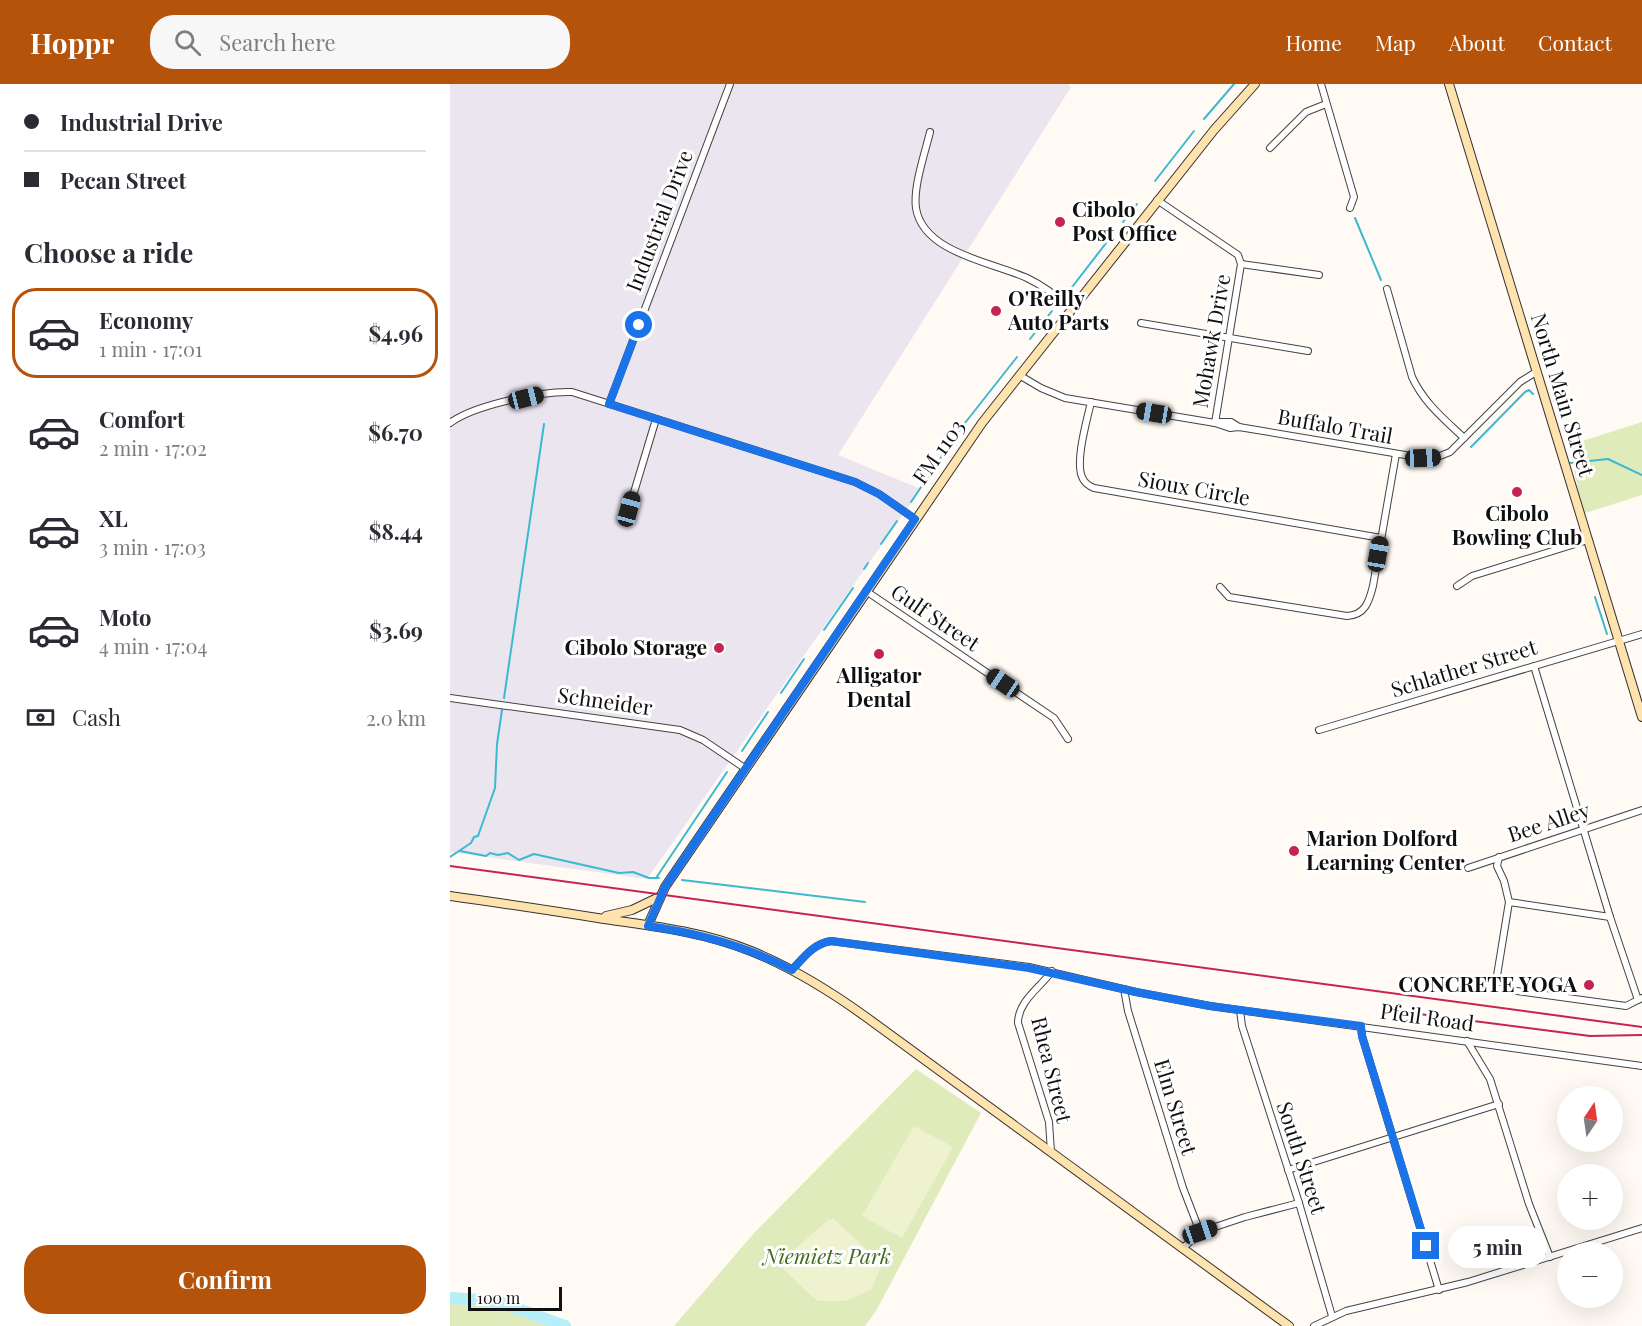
<!DOCTYPE html>
<meta charset="utf-8">
<style>
:root{--surface:#fff;--page:#f7f7f7;--text:#2b2b33;--muted:#7c7c81;--line:#e1e1e2;--accent:#b45309}
body{margin:0;font-family:"Playfair Display",serif;background:var(--page);color:var(--text);height:100vh;display:flex;flex-direction:column;font-size:22px;white-space:nowrap}
*{box-sizing:border-box;margin:0}
p{font-size:20px;color:var(--muted)}
.icon{flex:none;width:33px;height:33px;fill:none;stroke:currentColor;stroke-width:2;stroke-linecap:round;stroke-linejoin:round}
.map{position:relative;flex:1;overflow:hidden}
.drawer{display:flex;flex-direction:column;background:var(--surface);width:450px}
.drawer>*{flex:none}
.hud{display:grid;align-content:center;height:132px;padding:0 24px;background:var(--surface)}
.needle{width:39px;rotate:13deg}
.controls{position:absolute;left:1107px;top:1002px;display:grid;gap:12px}
.controls a{display:grid;place-items:center;width:66px;height:66px;border-radius:50%;background:var(--surface);box-shadow:0 6px 24px #0002;font-size:30px}
.scale{position:absolute;left:18px;bottom:15px;width:94px;box-sizing:border-box;padding-left:6px;border:3px solid #101010;border-top:0;font-size:16px;line-height:21px;white-space:nowrap;color:#101010;-webkit-text-stroke:4px #fff;paint-order:stroke}
.end{position:absolute;width:27px;height:27px;margin:-14px;border:8px solid #1a73e8;background:#fff;box-shadow:0 0 0 3px #fff}
.from{border-radius:50%}
.bubble{position:absolute;height:42px;border-radius:21px;background:var(--surface);box-shadow:0 6px 24px #0002;font-size:20px;font-weight:700;line-height:42px;text-align:center}
.car{position:absolute;width:18px;height:36px;margin:-18px -9px;border-radius:8px;box-shadow:0 0 4px 2px #0007;background:linear-gradient(#222 24%,#8ab4d8 0 40%,#222 0 76%,#8ab4d8 0 86%,#222 0)}
.hud b{display:flex;align-items:center;gap:21px;height:57px;font-size:22px}
.hud b+b{border-top:2px solid var(--line)}
.hud i{width:15px;height:15px;background:var(--text)}
ul{padding:0;list-style:none}
li{display:flex;align-items:center;gap:18px;height:90px;margin:0 12px 9px;padding:0 12px;border:3px solid transparent;border-radius:24px}
li div{flex:1}
li b{display:block;font-size:22px}
li em{font-style:normal;font-weight:700}
li.current{border-color:var(--accent)}
li>.icon{width:54px;height:54px;stroke-width:1.5}
h2{padding:0 24px;font-size:27px;line-height:72px}
.pay{display:flex;align-items:center;gap:15px;height:66px;padding:0 24px;font-size:22px}
.pay p{margin-inline-start:auto}
.cta{display:flex;gap:12px;margin-top:auto;padding:12px 24px}
.cta a{flex:1;height:69px;border-radius:24px;background:var(--accent);color:#fff;font-size:24px;font-weight:700;line-height:69px;text-align:center}
header{display:flex;align-items:center;gap:36px;box-sizing:border-box;height:84px;padding:0 30px;background:var(--accent);color:#fff}
header strong{font-size:28px}
nav{display:flex;gap:33px;margin-inline-start:auto;font-size:21px}
.search{width:420px;height:54px;background:var(--page);display:flex;align-items:center;gap:15px;box-sizing:border-box;padding:0 21px;border-radius:24px;color:var(--muted);font-size:22px}
main{display:flex;flex:1;min-height:0}
.map>svg:first-child{display:block}
.industrial{fill:#ebe5ef}
.green{fill:#e0ebbb}
.pitch{fill:#eef2ce}
.lines{fill:none;stroke-linecap:round;stroke-linejoin:round}
.stream{stroke:#3cb9d1;stroke-width:2}
.river{stroke:#b7eff8;stroke-width:12}
.street-casing{stroke:#434343;stroke-width:8}
.secondary-casing{stroke:#323232;stroke-width:10}
.street{stroke:#fff;stroke-width:6}
.secondary{stroke:#ffe3af;stroke-width:8}
.rail{stroke:#c52452;stroke-width:2}
.route{stroke:#1a73e8;stroke-width:8}
.poi-dot{fill:#c52452;stroke:#fff;stroke-width:2}
.labels{text-anchor:middle;stroke-width:6;stroke-linejoin:round;paint-order:stroke}
.poi-label{font-size:21px;font-weight:bold;fill:#101010;stroke:#fff;text-anchor:start}
.street-label{font-size:21px;fill:#101010;stroke:#fff}
.park-label{font-size:21px;font-style:italic;fill:#406b1e;stroke:#fff}
</style>
<header>
<strong>Hoppr</strong>
<div class="search"><svg class="icon" aria-label="search" viewBox="0 0 24 24"><circle cx="10" cy="10" r="6"/><path d="M15 15l6 6"/></svg>Search here</div>
<nav><a>Home</a><a>Map</a><a>About</a><a>Contact</a></nav>
</header>
<main>
<section class="drawer">
<div class="hud">
<b><i class="from"></i>Industrial Drive</b>
<b><i></i>Pecan Street</b>
</div>
<h2>Choose a ride</h2>
<ul>
<li class="current"><svg class="icon" aria-label="car" viewBox="0 0 24 24"><path d="M5 17H2v-5l4-1 3-4h7l3 4 3 1v5h-3M9 17h6M6 11h13"/><circle cx="7" cy="17" r="2"/><circle cx="17" cy="17" r="2"/></svg><div><b>Economy</b><p>1 min · 17:01</p></div><em>$4.96</em></li>
<li><svg class="icon" aria-label="car" viewBox="0 0 24 24"><path d="M5 17H2v-5l4-1 3-4h7l3 4 3 1v5h-3M9 17h6M6 11h13"/><circle cx="7" cy="17" r="2"/><circle cx="17" cy="17" r="2"/></svg><div><b>Comfort</b><p>2 min · 17:02</p></div><em>$6.70</em></li>
<li><svg class="icon" aria-label="car" viewBox="0 0 24 24"><path d="M5 17H2v-5l4-1 3-4h7l3 4 3 1v5h-3M9 17h6M6 11h13"/><circle cx="7" cy="17" r="2"/><circle cx="17" cy="17" r="2"/></svg><div><b>XL</b><p>3 min · 17:03</p></div><em>$8.44</em></li>
<li><svg class="icon" aria-label="car" viewBox="0 0 24 24"><path d="M5 17H2v-5l4-1 3-4h7l3 4 3 1v5h-3M9 17h6M6 11h13"/><circle cx="7" cy="17" r="2"/><circle cx="17" cy="17" r="2"/></svg><div><b>Moto</b><p>4 min · 17:04</p></div><em>$3.69</em></li>
</ul>
<div class="pay"><svg class="icon" aria-label="cash" viewBox="0 0 24 24"><path d="M3 7h18v10H3z"/><circle cx="12" cy="12" r="2"/></svg>Cash<p>2.0 km</p></div>
<div class="cta"><a>Confirm</a></div>
</section>
<div class="map">
<svg width="1192" height="1242" viewBox="0 0 1192 1242">
<rect width="100%" height="100%" fill="#fffaf4"/>
<!-- industrial -->
<polygon class="industrial" points="0,0 618,0 621,3 388,371 471,405 197,795 0,768"/>
<!-- green -->
<g class="green">
<polygon points="1192,338 1192,411 1132,430 1120,361"/>
<polygon points="466,985 531,1029 426,1227 415,1242 224,1242 305,1148"/>
<polygon points="0,1214 46,1217 115,1242 0,1242"/>
</g>
<!-- pitch -->
<g class="pitch">
<polygon points="464,1042 503,1063 452,1154 412,1132"/>
<polygon points="384,1135 432,1180 421,1206 395,1217 367,1217 328,1180 378,1136"/>
</g>
<g class="lines">
<!-- stream -->
<g class="stream">
<polyline points="754,35 784,0"/>
<polyline points="705,97 744,47"/>
<polyline points="905,134 931,196"/>
<polyline points="673,138 687,120"/>
<polyline points="619,207 660,154"/>
<polyline points="580,255 602,227"/>
<polyline points="1021,363 1075,308 1079,306 1083,310"/>
<polyline points="1120,379 1158,375 1192,391"/>
<polyline points="461,418 511,344 567,273"/>
<polyline points="431,460 447,437"/>
<polyline points="414,485 418,479"/>
<polyline points="1145,513 1157,550"/>
<polyline points="374,546 403,504"/>
<polyline points="331,609 354,575"/>
<polyline points="54,614 94,340"/>
<polyline points="292,667 318,628"/>
<polyline points="10,767 36,772 40,769 48,771 58,769 69,776 84,770 169,789 183,788 199,794 209,794"/>
<polyline points="0,773 21,759 24,753 28,752 45,704 47,660 52,626"/>
<polyline points="206,794 277,688"/>
<polyline points="232,796 415,818"/>
</g>
<!-- river -->
<polyline class="river" points="0,1214 46,1217 115,1242"/>
<!-- street casing -->
<g class="street-casing">
<g id="street">
<polyline points="871,0 904,113 900,124"/>
<path d="M480 48C475 69 463 103 466 124 473 169 542 178 577 194 594 202 608 213 622 225"/>
<polyline points="820,64 856,28 876,20"/>
<polyline points="707,116 788,171 791,180 765,339"/>
<polyline points="791,180 869,191"/>
<path d="M937 205 962 293C974 319 994 335 1014 354"/>
<polyline points="691,239 858,267"/>
<polyline points="569,291 591,304 615,314 765,339 780,344 789,343 973,374 990,372 1000,368 1070,298 1086,288"/>
<path d="M641 318C637 336 624 380 633 395 635 399 639 402 644 404L931 454"/>
<polyline points="159,320 280,0"/>
<polyline points="765,338 781,338 789,343"/>
<path d="M0 339C24 321 92 307 122 308L405 398 429 410 465 435"/>
<polyline points="179,425 206,335"/>
<polyline points="1007,502 1022,492 1138,456"/>
<path d="M770 503 779 513 897 532C915 531 919 518 923 502L946 370"/>
<polyline points="416,507 604,634 618,655"/>
<polyline points="1084,582 1160,833 1188,916"/>
<polyline points="0,614 230,646 253,656 296,685"/>
<polyline points="869,646 1192,550"/>
<polyline points="1049,773 1047,782 1054,797 1059,818 1045,904 1176,922 1192,914"/>
<polyline points="1018,784 1192,726"/>
<polyline points="1059,818 1160,833"/>
<path d="M342 886C354 873 363 860 381 857L579 883 686 908 760 922 1192 982"/>
<polyline points="674,905 678,927 733,1104 750,1148"/>
<polyline points="790,926 792,942 849,1119 882,1232"/>
<polyline points="911,942 912,952 989,1206"/>
<polyline points="1017,957 1040,995 1079,1120 1100,1173"/>
<path d="M601 1068 599 1038 568 939C568 917 590 904 602 887"/>
<polyline points="838,1086 1049,1020"/>
<polyline points="732,1165 750,1148 795,1133 849,1119"/>
<polyline points="864,1242 896,1227 1018,1198 1192,1144"/>
</g>
</g>
<!-- secondary casing -->
<g class="secondary-casing">
<g id="secondary">
<polyline points="999,0 1192,633"/>
<path d="M0 812C51 819 103 827 154 835 204 842 254 848 301 867 343 884 380 907 416 933L839 1242"/>
<polyline points="156,832 182,826 209,813"/>
<polyline points="198,841 215,803 532,339 764,46 805,0"/>
</g>
</g>
<!-- street -->
<use href="#street" class="street"/>
<!-- secondary -->
<use href="#secondary" class="secondary"/>
<!-- rail -->
<g class="rail">
<polyline points="0,782 1192,943"/>
<polyline points="946,927 1140,952 1192,951"/>
</g>
</g>
<g class="lines">
<!-- route -->
<path class="route" d="M189 241 159 320 405 398 429 410 465 435 215 803 198 842C249 849 296 862 342 886 354 873 363 860 381 857L579 884 686 908 760 922 911 942 912 952 976 1162"/>
</g>
<!-- markers -->
<g class="poi-dot">
<circle cx="610" cy="138" r="6"/>
<circle cx="546" cy="227" r="6"/>
<circle cx="1067" cy="408" r="6"/>
<circle cx="269" cy="564" r="6"/>
<circle cx="429" cy="570" r="6"/>
<circle cx="844" cy="767" r="6"/>
<circle cx="1139" cy="901" r="6"/>
</g>
<g class="labels">
<!-- poi labels -->
<g class="poi-label">
<text x="622" y="133">Cibolo<tspan x="622" dy="24">Post Office</tspan></text>
<text x="558" y="222">O'Reilly<tspan x="558" dy="24">Auto Parts</tspan></text>
<text x="1067" y="437" text-anchor="middle">Cibolo<tspan x="1067" dy="24">Bowling Club</tspan></text>
<text x="257" y="571" text-anchor="end">Cibolo Storage</text>
<text x="429" y="599" text-anchor="middle">Alligator<tspan x="429" dy="24">Dental</tspan></text>
<text x="856" y="762">Marion Dolford<tspan x="856" dy="24">Learning Center</tspan></text>
<text x="1127" y="908" text-anchor="end">CONCRETE YOGA</text>
</g>
<!-- street labels -->
<g class="street-label">
<text transform="translate(210 137) rotate(-69)" y="7">Industrial Drive</text>
<text transform="translate(762 257) rotate(-80)" y="7">Mohawk Drive</text>
<text transform="translate(1112 311) rotate(73)" y="7">North Main Street</text>
<text transform="translate(885 343) rotate(10)" y="7">Buffalo Trail</text>
<text transform="translate(489 368) rotate(-55)" y="7">FM 1103</text>
<text transform="translate(744 405) rotate(10)" y="7">Sioux Circle</text>
<text transform="translate(485 534) rotate(34)" y="7">Gulf Street</text>
<text transform="translate(1014 585) rotate(-17)" y="7">Schlather Street</text>
<text transform="translate(155 618) rotate(8)" y="7">Schneider</text>
<text transform="translate(1099 739) rotate(-18)" y="7">Bee Alley</text>
<text transform="translate(977 934) rotate(8)" y="7">Pfeil Road</text>
<text transform="translate(601 986) rotate(76)" y="7">Rhea Street</text>
<text transform="translate(725 1023) rotate(73)" y="7">Elm Street</text>
<text transform="translate(851 1074) rotate(72)" y="7">South Street</text>
</g>
<!-- park labels -->
<g class="park-label">
<text x="377" y="1180">Niemietz Park</text>
</g>
</g>
</svg>
<div class="controls">
<a><svg class="needle" viewBox="-14 -14 28 28"><path d="M0-13l5 13h-10z" fill="#e53935"/><path d="M0 13l5-13h-10z" fill="#7c7c81"/></svg></a>
<a>+</a>
<a>−</a>
</div>
<div class="scale">100 m</div>
<i class="end from" style="left:189px;top:241px"></i>
<i class="end" style="left:976px;top:1162px"></i>
<div class="bubble" style="left:998px;top:1142px;width:99px">5 min</div>
<i class="car" style="left:76px;top:314px;rotate:76deg"></i>
<i class="car" style="left:704px;top:329px;rotate:279deg"></i>
<i class="car" style="left:973px;top:374px;rotate:88deg"></i>
<i class="car" style="left:179px;top:425px;rotate:15deg"></i>
<i class="car" style="left:928px;top:470px;rotate:10deg"></i>
<i class="car" style="left:553px;top:599px;rotate:304deg"></i>
<i class="car" style="left:750px;top:1148px;rotate:71deg"></i>
</div>
</main>
